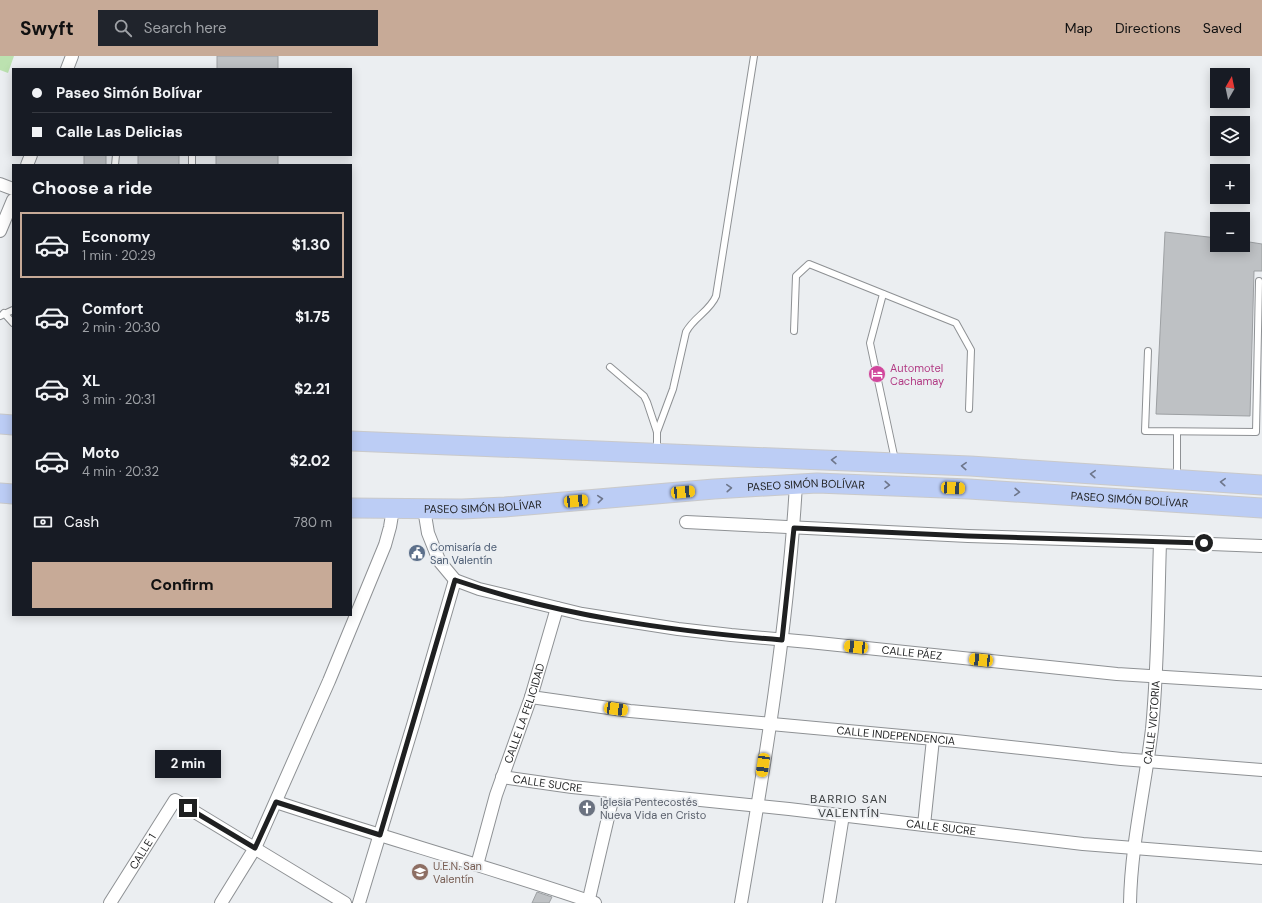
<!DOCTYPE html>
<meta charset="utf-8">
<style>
:root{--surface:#171b24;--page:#20242c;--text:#f1f3f6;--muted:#9ea1a6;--line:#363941;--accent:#c7aa97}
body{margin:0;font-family:"DM Sans",sans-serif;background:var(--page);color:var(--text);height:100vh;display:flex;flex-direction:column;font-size:15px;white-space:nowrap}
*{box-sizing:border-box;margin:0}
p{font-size:13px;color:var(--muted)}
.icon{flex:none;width:22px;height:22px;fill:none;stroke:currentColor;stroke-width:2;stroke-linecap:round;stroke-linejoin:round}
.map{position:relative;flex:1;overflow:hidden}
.sheet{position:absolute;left:12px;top:108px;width:340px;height:452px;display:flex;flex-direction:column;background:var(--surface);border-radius:0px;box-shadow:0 2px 10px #0003}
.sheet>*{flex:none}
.guide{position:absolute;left:12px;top:12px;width:340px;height:88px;border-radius:0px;box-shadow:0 2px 10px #0003;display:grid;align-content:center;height:88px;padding:0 20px;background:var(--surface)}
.needle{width:26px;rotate:9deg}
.buttons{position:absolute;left:1210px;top:12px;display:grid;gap:8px}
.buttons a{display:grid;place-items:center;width:40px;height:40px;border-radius:0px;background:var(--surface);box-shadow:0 2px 10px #0003;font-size:20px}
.end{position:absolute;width:18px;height:18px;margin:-9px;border:5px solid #1f2021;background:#fff;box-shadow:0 0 0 2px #fff}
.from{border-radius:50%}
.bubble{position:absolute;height:28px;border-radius:0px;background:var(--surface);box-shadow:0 2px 10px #0003;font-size:13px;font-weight:800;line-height:28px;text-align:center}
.car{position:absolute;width:12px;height:24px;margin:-12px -6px;border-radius:5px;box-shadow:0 0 3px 1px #0007;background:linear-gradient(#f5c518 24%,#345 0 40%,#f5c518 0 76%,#345 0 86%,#f5c518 0)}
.guide b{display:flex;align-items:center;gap:14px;height:38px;font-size:15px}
.guide b+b{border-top:1px solid var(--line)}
.guide i{width:10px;height:10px;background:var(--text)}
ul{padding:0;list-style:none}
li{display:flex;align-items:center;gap:12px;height:66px;margin:0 8px 6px;padding:0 12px;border:2px solid transparent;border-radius:0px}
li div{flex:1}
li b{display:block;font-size:15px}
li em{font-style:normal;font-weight:800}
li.selected{border-color:var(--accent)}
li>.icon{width:36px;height:36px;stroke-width:1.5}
h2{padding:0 20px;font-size:18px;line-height:48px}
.pay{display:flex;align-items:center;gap:10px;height:44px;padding:0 20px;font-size:15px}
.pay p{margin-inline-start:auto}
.primary-button{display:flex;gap:8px;margin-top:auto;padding:8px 20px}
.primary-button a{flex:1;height:46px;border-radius:0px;background:var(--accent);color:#111;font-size:16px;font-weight:800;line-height:46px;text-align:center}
header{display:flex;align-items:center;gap:24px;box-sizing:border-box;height:56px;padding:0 20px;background:var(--accent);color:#111}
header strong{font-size:19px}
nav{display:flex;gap:22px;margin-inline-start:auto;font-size:14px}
.search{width:280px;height:36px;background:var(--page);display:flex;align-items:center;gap:10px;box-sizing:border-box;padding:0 14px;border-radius:0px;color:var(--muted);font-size:15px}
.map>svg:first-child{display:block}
.green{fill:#bce2b0}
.building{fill:#bec1c4;stroke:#9da0a3}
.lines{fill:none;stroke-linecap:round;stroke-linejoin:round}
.service-casing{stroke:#8e9194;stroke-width:8}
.minor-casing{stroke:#8e9194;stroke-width:14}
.primary-casing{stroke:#c9c9ca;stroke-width:21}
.service{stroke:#fff;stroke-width:6}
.minor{stroke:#fff;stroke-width:12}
.primary{stroke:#bccdf5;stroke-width:19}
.oneway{stroke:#6e768b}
.route{stroke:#1f2021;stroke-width:5}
.labels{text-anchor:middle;stroke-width:3.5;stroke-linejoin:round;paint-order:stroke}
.hotel-label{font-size:11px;fill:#b23c85;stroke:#ebeef1;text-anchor:start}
.street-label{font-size:11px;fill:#1f2021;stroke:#ebeef1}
.service-label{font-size:11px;fill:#4e5e75;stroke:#ebeef1;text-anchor:start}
.worship-label{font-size:11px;fill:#5b616d;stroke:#ebeef1;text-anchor:start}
.education-label{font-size:11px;fill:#785e54;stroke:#ebeef1;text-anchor:start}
.neighbourhood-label{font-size:12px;letter-spacing:1px;fill:#3d4042;stroke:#ebeef1}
</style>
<header>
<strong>Swyft</strong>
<div class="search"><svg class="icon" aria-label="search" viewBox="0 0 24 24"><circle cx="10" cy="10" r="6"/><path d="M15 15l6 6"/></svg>Search here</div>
<nav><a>Map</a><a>Directions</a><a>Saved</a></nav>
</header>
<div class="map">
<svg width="1262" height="847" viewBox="0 0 1262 847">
<rect width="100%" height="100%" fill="#ebeef1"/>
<!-- green -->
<polygon class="green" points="0,0 14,0 8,17 0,14"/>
<!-- building -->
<g class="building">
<rect x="217" y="0" width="61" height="13"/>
<rect x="84" y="99" width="22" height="10"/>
<rect x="138" y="99" width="41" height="10"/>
<rect x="216" y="99" width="62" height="10"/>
<polygon points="1165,176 1217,182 1217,189 1243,189 1243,185 1262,188 1262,215 1254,215 1250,360 1156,358"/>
<polygon points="537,836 552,841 549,847 532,847"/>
</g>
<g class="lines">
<!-- service casing -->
<g class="service-casing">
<g id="service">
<polyline points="192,99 192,109"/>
<polyline points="115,109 116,99"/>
<polyline points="883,238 870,287 895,404"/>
<polyline points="4,257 13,267"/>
<polyline points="0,260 13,254"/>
<polyline points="794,275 796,220 809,208 956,267 971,294 969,353"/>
<polyline points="1148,295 1145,375 1256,376 1259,225"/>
<polyline points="610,311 644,340 647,346 657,376 657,396"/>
<path d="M657 376 673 333 686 276C694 261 710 255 716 240L754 0"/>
<polyline points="1177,376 1177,422"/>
</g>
</g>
<!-- minor casing -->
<g class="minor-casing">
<g id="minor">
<polyline points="67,13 72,0"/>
<polyline points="27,109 31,99"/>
<polyline points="0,128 13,133"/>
<polyline points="0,175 13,144"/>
<path id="s1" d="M424 453 428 477 436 497 440 506 455 524 479 533 582 558 678 573 731 579 809 586 1117 618 1262 627"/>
<polyline points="686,466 968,480 1160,486 1262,490"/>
<path id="s2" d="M531 641 630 655 956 685 1121 703 1262 714"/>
<path id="s3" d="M502 721 572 731 789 753 1083 788 1262 802"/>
<path d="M276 746C382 781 489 811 595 847"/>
<polyline points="924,769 933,683"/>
<path id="s4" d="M477 809 496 739 531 641 557 552"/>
<path id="s5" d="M110 847 175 744 345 847"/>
<polyline points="221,847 255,792 329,625 385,489 390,471 393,453"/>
<polyline points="359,847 413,669 455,524"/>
<polyline points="588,847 614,736"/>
<path d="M741 847C765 708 788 568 796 428"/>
<polyline points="829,847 843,759"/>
<path id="s6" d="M1130 847C1131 789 1145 731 1152 673 1158 611 1158 548 1160 486"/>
</g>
</g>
<!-- primary casing -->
<g class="primary-casing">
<g id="primary">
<polyline points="0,368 13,369"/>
<polyline points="351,385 970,410 1262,429"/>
<polyline points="0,437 13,438"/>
<path id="s7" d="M351 452 462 453 505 451 714 433 817 427 969 433 1262 452"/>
</g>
</g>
<!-- service -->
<use href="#service" class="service"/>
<!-- minor -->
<use href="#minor" class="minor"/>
<!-- primary -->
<use href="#primary" class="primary"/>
</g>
<!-- one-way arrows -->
<defs><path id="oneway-chevron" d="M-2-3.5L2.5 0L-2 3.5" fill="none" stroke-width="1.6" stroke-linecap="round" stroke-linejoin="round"/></defs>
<g class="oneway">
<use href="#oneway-chevron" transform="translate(834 404) rotate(-177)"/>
<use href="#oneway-chevron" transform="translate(964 410) rotate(-177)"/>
<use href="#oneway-chevron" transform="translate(1093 418) rotate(-176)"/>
<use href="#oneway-chevron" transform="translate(1223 426) rotate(-176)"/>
<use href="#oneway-chevron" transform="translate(887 429) rotate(3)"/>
<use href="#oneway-chevron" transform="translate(729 432) rotate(-4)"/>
<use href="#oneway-chevron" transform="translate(1017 436) rotate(4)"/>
<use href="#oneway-chevron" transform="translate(600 443) rotate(-5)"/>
</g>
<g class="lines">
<!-- route -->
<path class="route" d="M188 752 255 792 276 746 380 779 455 524C560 560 671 575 782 584L794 472 968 480 1204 487"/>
</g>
<!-- icons -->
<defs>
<g id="hotel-disc" transform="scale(0.9)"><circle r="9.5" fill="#d1479c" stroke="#ebeef1"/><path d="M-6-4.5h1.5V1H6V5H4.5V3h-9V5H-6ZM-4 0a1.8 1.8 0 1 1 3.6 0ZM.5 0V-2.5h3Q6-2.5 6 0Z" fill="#fff"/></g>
<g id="civic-disc" transform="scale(0.9)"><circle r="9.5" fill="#5c6f8a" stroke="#ebeef1"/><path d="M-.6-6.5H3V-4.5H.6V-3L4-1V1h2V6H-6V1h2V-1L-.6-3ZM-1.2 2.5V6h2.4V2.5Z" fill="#fff"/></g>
<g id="church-disc" transform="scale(0.9)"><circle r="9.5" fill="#6b7280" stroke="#ebeef1"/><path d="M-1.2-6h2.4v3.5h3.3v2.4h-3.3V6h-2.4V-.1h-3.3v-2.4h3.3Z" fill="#fff"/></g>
<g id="school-disc" transform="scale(0.9)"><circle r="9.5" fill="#8d6e63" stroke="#ebeef1"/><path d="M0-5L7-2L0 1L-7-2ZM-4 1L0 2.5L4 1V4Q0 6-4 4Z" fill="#fff"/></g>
</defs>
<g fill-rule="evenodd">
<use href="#hotel-disc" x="877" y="318"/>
<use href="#civic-disc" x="417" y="497"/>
<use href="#church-disc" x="587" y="752"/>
<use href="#school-disc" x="420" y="816"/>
</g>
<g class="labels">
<!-- hotel labels -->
<g class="hotel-label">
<text x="890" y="316">Automotel<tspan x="890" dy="13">Cachamay</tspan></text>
</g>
<!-- street labels -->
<g class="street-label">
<text dy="4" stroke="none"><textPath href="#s7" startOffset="456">PASEO SIMÓN BOLÍVAR</textPath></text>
<text dy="4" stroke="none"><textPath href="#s7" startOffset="780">PASEO SIMÓN BOLÍVAR</textPath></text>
<text dy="4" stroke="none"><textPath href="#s7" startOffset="132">PASEO SIMÓN BOLÍVAR</textPath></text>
<text dy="4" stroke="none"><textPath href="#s1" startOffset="543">CALLE PÁEZ</textPath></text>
<text dy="4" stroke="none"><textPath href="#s4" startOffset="159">CALLE LA FELICIDAD</textPath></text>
<text dy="4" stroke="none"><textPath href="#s6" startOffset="182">CALLE VICTORIA</textPath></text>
<text dy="4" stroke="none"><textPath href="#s2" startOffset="367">CALLE INDEPENDENCIA</textPath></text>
<text dy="4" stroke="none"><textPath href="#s3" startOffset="46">CALLE SUCRE</textPath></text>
<text dy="4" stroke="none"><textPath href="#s3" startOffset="442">CALLE SUCRE</textPath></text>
<text dy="4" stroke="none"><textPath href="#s5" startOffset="61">CALLE 1</textPath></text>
</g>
<!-- service labels -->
<g class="service-label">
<text x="430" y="495">Comisaría de<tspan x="430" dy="13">San Valentín</tspan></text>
</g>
<!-- worship labels -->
<g class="worship-label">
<text x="600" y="750">Iglesia Pentecostés<tspan x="600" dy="13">Nueva Vida en Cristo</tspan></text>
</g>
<!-- education labels -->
<g class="education-label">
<text x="433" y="814">U.E.N. San<tspan x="433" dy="13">Valentín</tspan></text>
</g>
<!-- neighbourhood labels -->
<g class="neighbourhood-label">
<text x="849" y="747">BARRIO SAN<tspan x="849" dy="14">VALENTÍN</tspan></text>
</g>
</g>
</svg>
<div class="buttons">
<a><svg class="needle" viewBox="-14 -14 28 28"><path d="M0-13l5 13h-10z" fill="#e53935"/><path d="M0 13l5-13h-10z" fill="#9ea1a6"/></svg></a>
<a><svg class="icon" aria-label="layers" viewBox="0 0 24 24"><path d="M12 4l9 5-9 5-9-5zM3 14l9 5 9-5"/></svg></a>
<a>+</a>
<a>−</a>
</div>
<i class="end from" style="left:1204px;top:487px"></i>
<i class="end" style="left:188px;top:752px"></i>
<div class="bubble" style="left:155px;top:694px;width:66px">2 min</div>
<i class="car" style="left:953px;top:432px;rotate:93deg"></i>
<i class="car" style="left:683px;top:436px;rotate:85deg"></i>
<i class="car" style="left:576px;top:445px;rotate:85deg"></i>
<i class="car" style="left:856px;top:591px;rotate:276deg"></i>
<i class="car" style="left:981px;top:604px;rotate:276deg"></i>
<i class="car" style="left:616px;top:653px;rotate:98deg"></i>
<i class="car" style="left:763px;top:709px;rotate:188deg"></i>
<div class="guide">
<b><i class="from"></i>Paseo Simón Bolívar</b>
<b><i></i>Calle Las Delicias</b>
</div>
<section class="sheet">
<h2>Choose a ride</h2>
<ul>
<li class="selected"><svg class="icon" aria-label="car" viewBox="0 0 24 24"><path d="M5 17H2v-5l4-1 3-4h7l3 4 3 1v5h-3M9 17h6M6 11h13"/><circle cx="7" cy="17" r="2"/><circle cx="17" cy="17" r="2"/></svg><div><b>Economy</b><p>1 min · 20:29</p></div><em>$1.30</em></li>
<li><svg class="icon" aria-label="car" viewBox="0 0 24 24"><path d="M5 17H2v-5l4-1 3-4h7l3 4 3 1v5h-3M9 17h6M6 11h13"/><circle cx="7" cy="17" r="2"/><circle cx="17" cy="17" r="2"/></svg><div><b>Comfort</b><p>2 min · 20:30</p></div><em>$1.75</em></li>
<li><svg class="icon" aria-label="car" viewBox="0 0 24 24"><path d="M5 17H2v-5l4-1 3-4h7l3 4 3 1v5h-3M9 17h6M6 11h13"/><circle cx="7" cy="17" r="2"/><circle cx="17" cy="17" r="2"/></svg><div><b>XL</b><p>3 min · 20:31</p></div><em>$2.21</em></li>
<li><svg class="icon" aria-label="car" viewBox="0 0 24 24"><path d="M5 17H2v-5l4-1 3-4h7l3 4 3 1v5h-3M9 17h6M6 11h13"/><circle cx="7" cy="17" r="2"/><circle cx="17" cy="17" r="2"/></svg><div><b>Moto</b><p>4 min · 20:32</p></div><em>$2.02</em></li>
</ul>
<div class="pay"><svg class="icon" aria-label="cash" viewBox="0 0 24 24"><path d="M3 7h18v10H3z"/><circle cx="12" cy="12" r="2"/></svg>Cash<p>780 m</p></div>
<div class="primary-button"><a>Confirm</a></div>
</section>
</div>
